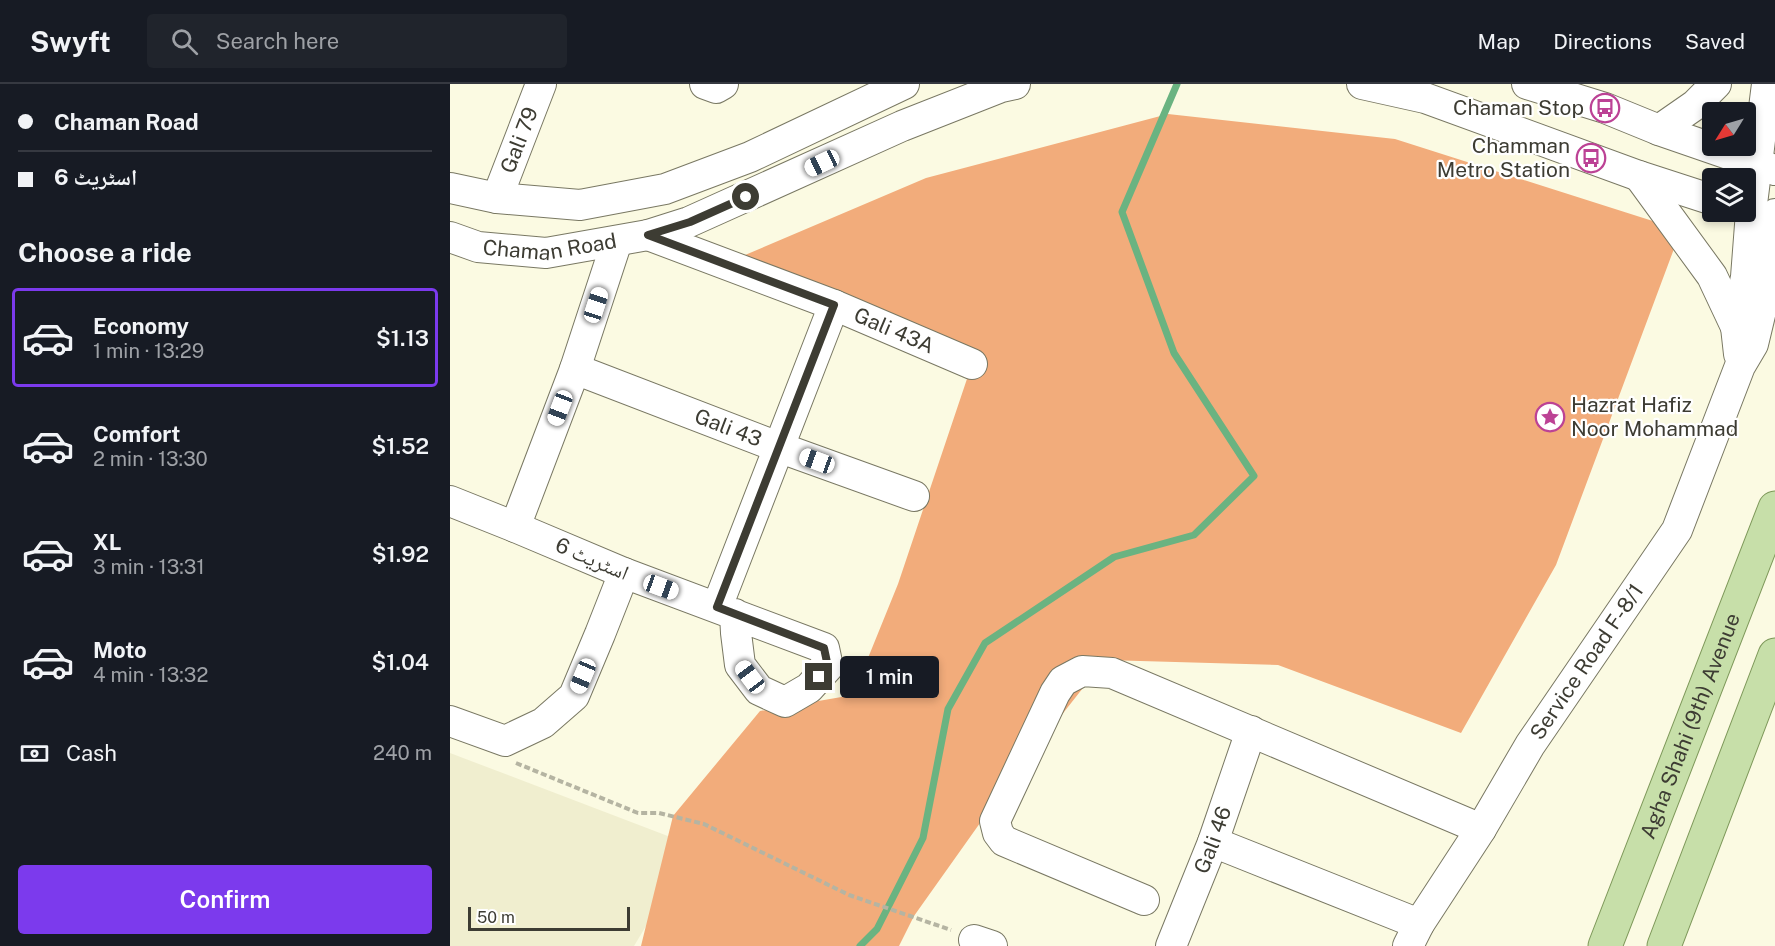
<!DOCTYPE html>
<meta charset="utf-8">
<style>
:root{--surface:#171b24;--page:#20242c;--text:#f1f3f6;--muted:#9ea1a6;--line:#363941;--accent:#7c3aed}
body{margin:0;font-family:"Public Sans","Noto Naskh Arabic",sans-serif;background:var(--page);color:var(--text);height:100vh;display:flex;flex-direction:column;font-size:22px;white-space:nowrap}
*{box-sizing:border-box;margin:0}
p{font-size:20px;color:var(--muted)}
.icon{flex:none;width:33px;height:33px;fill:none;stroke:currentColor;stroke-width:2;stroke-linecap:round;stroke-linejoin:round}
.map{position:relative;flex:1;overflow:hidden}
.panel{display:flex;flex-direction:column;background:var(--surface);width:450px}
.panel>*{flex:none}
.guide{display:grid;align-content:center;height:132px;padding:0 18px;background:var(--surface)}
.needle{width:39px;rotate:233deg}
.tools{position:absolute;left:1252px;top:18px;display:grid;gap:12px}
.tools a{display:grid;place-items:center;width:54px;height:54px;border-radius:6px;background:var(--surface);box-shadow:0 3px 9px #0003;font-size:30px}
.scale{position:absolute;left:18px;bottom:15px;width:162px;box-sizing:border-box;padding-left:6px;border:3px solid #3d3c33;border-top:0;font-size:16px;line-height:21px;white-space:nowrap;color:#3d3c33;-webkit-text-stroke:4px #fff;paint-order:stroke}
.end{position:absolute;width:27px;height:27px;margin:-14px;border:8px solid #3d3c33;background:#fff;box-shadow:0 0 0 3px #fff}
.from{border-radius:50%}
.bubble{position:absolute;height:42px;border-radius:6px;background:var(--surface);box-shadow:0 3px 9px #0003;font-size:20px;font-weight:600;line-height:42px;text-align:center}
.car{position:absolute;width:18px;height:36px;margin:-18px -9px;border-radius:8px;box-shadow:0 0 4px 2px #0007;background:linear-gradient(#fff 24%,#345 0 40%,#fff 0 76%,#345 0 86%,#fff 0)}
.guide b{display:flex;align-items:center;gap:21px;height:57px;font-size:22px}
.guide b+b{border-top:2px solid var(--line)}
.guide i{width:15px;height:15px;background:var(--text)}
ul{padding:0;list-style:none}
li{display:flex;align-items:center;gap:18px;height:99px;margin:0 12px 9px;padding:0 6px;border:3px solid transparent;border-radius:6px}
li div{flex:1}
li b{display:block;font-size:22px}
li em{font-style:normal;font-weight:600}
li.on{border-color:var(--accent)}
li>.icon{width:54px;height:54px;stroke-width:1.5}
h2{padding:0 18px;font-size:27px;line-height:72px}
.pay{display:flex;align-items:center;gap:15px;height:66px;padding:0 18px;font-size:22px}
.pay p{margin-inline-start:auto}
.button{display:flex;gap:12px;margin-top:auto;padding:12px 18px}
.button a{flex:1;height:69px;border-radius:6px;background:var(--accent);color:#fff;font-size:24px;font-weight:600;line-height:69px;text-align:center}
header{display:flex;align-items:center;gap:36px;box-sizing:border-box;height:84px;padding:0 30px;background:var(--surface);border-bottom:2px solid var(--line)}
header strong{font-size:28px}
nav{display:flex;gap:33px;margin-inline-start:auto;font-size:21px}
.search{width:420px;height:54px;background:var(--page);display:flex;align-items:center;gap:15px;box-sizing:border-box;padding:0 21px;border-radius:6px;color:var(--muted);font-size:22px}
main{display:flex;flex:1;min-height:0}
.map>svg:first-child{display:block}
.built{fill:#f0eecf}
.forest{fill:#f2ac7b}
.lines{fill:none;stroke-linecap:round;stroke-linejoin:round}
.stream{stroke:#6ab381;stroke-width:7}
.minor-casing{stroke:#797863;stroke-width:32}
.major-casing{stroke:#7e985a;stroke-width:35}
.path{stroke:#b5b4a2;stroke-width:4;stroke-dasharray:6 3;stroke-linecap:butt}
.minor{stroke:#fff;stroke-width:30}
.major{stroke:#c7dfa9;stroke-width:33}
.route{stroke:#3d3c33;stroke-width:8}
.labels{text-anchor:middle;stroke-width:4.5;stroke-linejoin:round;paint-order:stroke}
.poi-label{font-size:21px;fill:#3d3c33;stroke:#fff;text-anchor:end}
.street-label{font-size:21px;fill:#3d3c33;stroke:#fff}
</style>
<header>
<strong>Swyft</strong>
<div class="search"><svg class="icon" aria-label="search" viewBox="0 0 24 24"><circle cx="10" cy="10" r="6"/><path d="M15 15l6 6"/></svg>Search here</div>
<nav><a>Map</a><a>Directions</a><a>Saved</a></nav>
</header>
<main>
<section class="panel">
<div class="guide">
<b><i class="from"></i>Chaman Road</b>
<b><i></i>اسٹریٹ 6</b>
</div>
<h2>Choose a ride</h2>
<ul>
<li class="on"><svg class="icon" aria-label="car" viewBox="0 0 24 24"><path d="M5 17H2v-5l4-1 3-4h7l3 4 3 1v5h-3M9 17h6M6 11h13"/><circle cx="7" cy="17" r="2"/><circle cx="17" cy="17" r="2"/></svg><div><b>Economy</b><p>1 min · 13:29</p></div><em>$1.13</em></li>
<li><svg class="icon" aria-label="car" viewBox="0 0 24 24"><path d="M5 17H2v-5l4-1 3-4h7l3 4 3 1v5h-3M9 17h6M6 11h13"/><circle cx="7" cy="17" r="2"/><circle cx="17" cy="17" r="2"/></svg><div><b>Comfort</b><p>2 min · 13:30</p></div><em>$1.52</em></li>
<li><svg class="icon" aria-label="car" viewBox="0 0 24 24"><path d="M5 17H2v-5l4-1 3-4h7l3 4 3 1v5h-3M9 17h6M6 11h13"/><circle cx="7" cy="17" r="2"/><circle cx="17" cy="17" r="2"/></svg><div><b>XL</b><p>3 min · 13:31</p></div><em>$1.92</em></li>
<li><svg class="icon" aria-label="car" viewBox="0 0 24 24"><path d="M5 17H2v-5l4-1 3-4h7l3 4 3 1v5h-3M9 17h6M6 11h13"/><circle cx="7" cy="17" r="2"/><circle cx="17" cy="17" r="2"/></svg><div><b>Moto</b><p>4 min · 13:32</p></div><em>$1.04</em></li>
</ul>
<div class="pay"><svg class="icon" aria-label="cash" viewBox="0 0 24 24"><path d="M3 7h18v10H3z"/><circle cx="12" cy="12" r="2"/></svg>Cash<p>240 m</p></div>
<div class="button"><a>Confirm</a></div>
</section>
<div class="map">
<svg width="1325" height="862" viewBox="0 0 1325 862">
<rect width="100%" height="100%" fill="#fbfae2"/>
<!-- built -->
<polygon class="built" points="0,669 244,762 184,862 0,862"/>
<!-- forest -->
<polygon class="forest" points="718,30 945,55 1231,146 1106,481 1011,649 828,581 655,576 562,694 464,832 449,862 191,862 223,732 310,627 403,611 448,500 522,280 288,174 476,94"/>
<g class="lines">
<!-- stream -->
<polyline class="stream" points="410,862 427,845 473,754 498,625 535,559 664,473 744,451 804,392 724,269 672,128 727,0"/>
<!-- minor casing -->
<g class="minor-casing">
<g id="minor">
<polyline points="255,0 266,4 273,0"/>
<polyline points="912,0 975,14 1189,92 1263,116"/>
<polyline points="1077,0 1155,24 1209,46 1325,86"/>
<polyline points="1209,46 1245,21 1266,0"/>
<polyline points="1189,92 1262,192 1286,243"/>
<polyline points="0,104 47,114 130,121 215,105 300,73 454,0"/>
<path id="s1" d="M47 114 91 0"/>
<path id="s2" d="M198 151 384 221 522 280"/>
<path id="s3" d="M0 153 28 163 96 169 198 151 239 138 452 42 551 3 565 0"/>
<polyline points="1289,270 1286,243 1296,193 1301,128 1317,0"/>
<path id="s4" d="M125 285 328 363 464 412"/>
<polyline points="0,417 65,443 174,489 374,564 378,583 359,604 335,618 309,606 290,581 286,549 285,530"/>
<polyline points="65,443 125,285 167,157"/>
<polyline points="267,523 384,221"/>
<polyline points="0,637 55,657 93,639 124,612 150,550 174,489"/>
<polyline points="763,758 969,840"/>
<polyline points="694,816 554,757 548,749 545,737 605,609 613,597 632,587 662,589 1031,745"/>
<polyline points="524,856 542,862"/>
<path id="s5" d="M721 862 763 758 801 647"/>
<path id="s6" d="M958 862 969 840 1031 745 1080 661 1227 446 1290 282 1303 260 1315 210 1325 130"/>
</g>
</g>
<!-- major casing -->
<g class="major-casing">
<g id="major">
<path id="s7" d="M1155 862 1325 424"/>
<polyline points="1214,862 1325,571"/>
</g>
</g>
<!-- path -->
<polyline class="path" points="66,679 188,729 209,729 254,740 399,811 501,846"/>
<!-- minor -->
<use href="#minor" class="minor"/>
<!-- major -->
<use href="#major" class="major"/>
</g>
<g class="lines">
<!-- route -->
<polyline class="route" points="296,113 240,138 198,151 384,221 267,523 374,564 378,583 369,593"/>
</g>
<!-- icons -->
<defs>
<g id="bus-ring" transform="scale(1.5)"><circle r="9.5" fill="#fff" stroke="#bc4295" stroke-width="1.5"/><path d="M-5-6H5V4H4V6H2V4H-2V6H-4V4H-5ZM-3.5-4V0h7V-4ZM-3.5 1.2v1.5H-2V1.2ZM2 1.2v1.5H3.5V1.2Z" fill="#bc4295"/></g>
<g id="sight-ring" transform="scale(1.5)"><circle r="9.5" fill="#fff" stroke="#bc4295" stroke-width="1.5"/><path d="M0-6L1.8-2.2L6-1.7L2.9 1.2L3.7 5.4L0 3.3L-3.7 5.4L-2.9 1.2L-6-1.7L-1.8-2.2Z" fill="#bc4295"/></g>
</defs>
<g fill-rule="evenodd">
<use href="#bus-ring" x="1155" y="24"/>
<use href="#bus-ring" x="1141" y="74"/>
<use href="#sight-ring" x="1100" y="333"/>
</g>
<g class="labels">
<!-- poi labels -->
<g class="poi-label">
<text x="1134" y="31">Chaman Stop</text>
<text x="1120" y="69">Chamman<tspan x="1120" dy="24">Metro Station</tspan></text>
<text x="1121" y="328" text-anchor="start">Hazrat Hafiz<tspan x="1121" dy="24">Noor Mohammad</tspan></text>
</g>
<!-- street labels -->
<g class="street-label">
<text dy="7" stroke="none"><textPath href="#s1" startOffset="62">Gali 79</textPath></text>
<text dy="7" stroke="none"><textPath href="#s3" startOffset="102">Chaman Road</textPath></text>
<text dy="7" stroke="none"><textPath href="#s2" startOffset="264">Gali 43A</textPath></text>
<text dy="7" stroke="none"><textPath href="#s4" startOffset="164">Gali 43</textPath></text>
<text transform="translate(142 475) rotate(23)" y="7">اسٹریٹ 6</text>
<text dy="7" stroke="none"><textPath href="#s6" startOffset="336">Service Road F-8/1</textPath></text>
<text dy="7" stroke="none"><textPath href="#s7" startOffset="236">Agha Shahi (9th) Avenue</textPath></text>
<text dy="7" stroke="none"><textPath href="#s5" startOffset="114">Gali 46</textPath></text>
</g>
</g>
</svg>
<div class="tools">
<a><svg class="needle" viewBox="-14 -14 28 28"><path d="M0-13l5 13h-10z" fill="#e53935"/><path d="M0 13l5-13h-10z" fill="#9ea1a6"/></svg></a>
<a><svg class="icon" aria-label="layers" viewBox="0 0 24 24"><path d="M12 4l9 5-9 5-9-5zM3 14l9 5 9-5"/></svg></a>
</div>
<div class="scale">50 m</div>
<i class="end from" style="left:296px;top:113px"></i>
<i class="end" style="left:369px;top:593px"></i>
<div class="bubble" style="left:390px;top:572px;width:99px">1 min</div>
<i class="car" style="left:372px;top:79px;rotate:245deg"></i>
<i class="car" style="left:146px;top:221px;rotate:18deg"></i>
<i class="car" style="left:110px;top:324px;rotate:201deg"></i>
<i class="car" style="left:367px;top:377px;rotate:290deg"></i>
<i class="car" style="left:211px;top:503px;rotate:110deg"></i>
<i class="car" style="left:133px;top:592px;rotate:203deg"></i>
<i class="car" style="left:300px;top:593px;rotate:323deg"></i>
</div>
</main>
